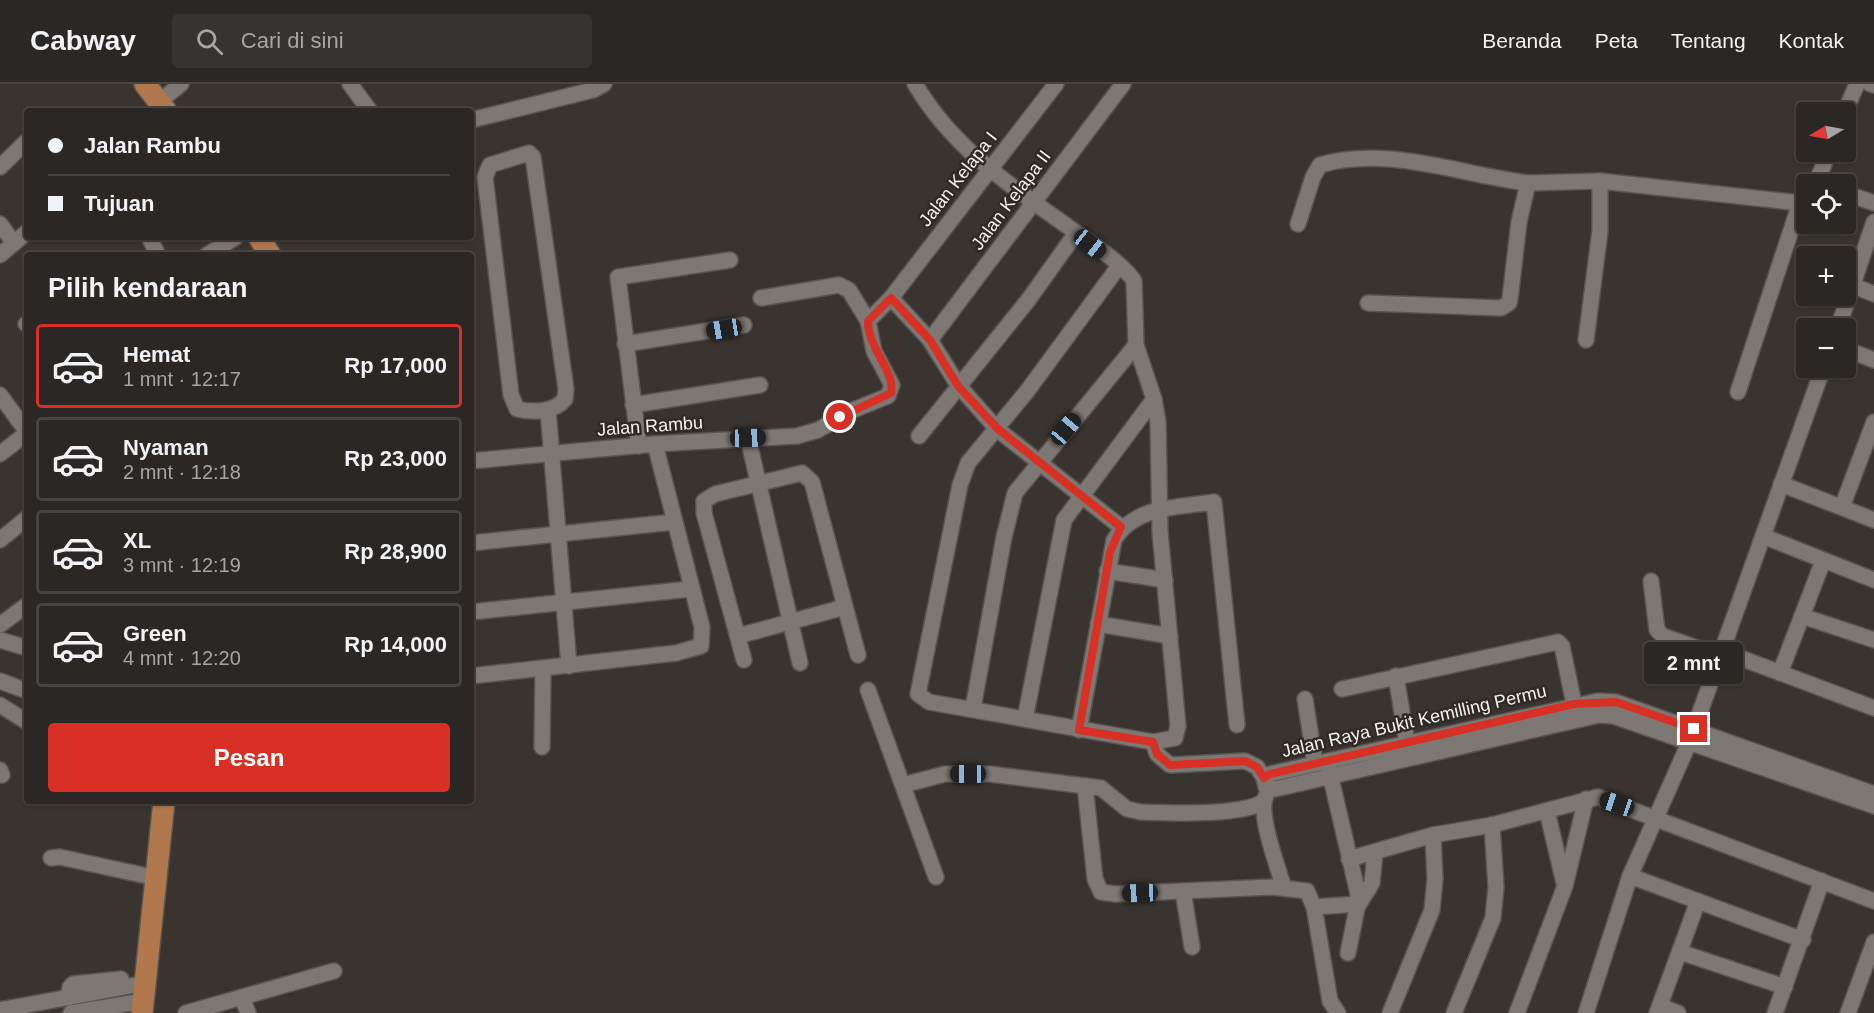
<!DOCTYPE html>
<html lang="id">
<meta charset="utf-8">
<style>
:root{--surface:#2b2724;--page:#373331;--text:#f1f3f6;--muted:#a6a5a6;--line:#474441;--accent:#d93025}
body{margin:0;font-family:Helvetica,sans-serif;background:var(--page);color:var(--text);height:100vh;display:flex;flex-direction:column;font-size:22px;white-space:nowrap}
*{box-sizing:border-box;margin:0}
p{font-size:20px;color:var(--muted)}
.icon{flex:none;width:33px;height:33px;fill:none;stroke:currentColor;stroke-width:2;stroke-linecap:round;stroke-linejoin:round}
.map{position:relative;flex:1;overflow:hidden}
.panel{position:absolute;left:24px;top:168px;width:450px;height:552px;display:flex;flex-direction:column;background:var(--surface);border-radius:6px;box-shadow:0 2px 4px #0004,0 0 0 2px var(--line)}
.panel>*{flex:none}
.guide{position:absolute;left:24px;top:24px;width:450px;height:132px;border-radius:6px;box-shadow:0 2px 4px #0004,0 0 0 2px var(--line);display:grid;align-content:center;height:132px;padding:0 24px;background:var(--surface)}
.needle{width:39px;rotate:260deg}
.buttons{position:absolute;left:1796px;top:18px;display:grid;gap:12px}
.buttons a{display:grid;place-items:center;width:60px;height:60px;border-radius:6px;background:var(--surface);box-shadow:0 2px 4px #0004,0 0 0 2px var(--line);font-size:30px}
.end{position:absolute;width:27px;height:27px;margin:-14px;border:8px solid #d93025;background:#fff;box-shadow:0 0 0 3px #fff}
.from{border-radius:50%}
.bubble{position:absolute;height:42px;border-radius:6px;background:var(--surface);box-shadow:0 2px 4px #0004,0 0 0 2px var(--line);font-size:20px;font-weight:700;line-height:42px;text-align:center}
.car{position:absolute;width:18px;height:36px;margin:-18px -9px;border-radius:8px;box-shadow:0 0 4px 2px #0007;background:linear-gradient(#222 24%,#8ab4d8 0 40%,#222 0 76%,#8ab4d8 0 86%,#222 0)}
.guide b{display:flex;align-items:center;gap:21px;height:57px;font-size:22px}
.guide b+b{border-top:2px solid var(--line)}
.guide i{width:15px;height:15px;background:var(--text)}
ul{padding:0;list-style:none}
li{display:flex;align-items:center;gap:18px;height:84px;margin:0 12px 9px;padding:0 12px;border:3px solid var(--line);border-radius:6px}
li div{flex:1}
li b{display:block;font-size:22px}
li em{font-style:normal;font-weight:700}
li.on{border-color:var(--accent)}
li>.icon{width:54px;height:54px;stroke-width:1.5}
h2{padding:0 24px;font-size:27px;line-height:72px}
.button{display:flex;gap:12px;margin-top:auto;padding:12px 24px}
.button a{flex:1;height:69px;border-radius:6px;background:var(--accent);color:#fff;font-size:24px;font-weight:700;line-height:69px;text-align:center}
header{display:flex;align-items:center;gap:36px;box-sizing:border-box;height:84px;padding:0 30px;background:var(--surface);border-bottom:2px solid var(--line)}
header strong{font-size:28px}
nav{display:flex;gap:33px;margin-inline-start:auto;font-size:21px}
.search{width:420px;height:54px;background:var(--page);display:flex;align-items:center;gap:15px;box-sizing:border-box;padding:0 21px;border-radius:6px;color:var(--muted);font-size:22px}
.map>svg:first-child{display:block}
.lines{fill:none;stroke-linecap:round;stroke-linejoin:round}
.minor-casing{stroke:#585450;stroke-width:18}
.highway-casing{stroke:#585450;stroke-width:24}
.minor{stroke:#7e7874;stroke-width:15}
.highway{stroke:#b1774d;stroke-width:21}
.route{stroke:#d93025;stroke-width:8}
.labels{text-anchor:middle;stroke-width:5;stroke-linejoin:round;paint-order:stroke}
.street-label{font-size:18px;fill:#f6f2f0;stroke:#2f2a26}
</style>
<header>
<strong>Cabway</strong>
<div class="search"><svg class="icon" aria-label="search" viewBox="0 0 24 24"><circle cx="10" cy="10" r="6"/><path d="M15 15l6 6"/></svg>Cari di sini</div>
<nav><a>Beranda</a><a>Peta</a><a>Tentang</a><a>Kontak</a></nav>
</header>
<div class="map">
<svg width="1874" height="929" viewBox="0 0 1874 929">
<rect width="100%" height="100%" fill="#393430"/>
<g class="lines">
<!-- minor casing -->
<g class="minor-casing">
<g id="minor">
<polyline points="350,0 370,27"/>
<path d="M915 0C952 63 1009 101 1067 142 1086 156 1122 178 1134 197L1136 261 1154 315 1158 338 1160 448 1178 642 1175 654 1153 658 929 618 918 610 960 401 968 379 1028 306 1119 182"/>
<polyline points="1870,0 1874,1"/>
<polyline points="159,18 181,0"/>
<polyline points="1845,28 1857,0"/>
<polyline points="471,36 593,6 604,0"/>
<path d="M529 69 533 73 566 305 565 315C555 328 533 329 517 325L511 311 485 93 490 81Z"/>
<polyline points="0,83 27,57"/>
<polyline points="1816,99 1829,68"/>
<polyline points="1845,109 1874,119"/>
<polyline points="0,140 14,159"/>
<path d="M1298 140 1313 93 1320 81C1388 61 1461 91 1528 99"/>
<polyline points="149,153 158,171"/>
<polyline points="0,171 27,148"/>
<polyline points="207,171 236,153"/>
<polyline points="1854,202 1874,210"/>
<polyline points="761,214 839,201 849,206 868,237"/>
<polyline points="891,214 930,256 958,301 997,345 1121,443"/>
<polyline points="1368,219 1501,224 1509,219 1510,215 1519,138 1528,99 1600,97 1800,119 1806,111"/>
<polyline points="26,240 27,239"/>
<polyline points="1838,244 1874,138"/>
<polyline points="930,256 1123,0"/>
<polyline points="1586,256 1600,147 1600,97"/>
<polyline points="625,260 744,241"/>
<polyline points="1845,265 1874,276"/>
<polyline points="1738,308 1800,119"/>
<polyline points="0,311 27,348"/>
<polyline points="633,321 760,301"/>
<polyline points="548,326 569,582"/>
<polyline points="919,352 1029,215 1076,149"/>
<polyline points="748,354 800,579"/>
<polyline points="639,362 618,193 730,176"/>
<polyline points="0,370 27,349"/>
<polyline points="471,377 655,360 797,352 818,346 851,327 888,312 892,301 874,267 868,237 891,214 1056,0"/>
<polyline points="1781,400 1874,436"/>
<polyline points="1842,423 1874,338"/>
<polyline points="1763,452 1874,496"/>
<polyline points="0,456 27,434"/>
<polyline points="471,459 674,438"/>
<polyline points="1107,487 1165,496"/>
<polyline points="1651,497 1657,546 1663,552 1720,572"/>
<polyline points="471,528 690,505"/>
<polyline points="1802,532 1823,477"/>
<polyline points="1098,540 1170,552"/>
<polyline points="0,541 27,521"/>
<polyline points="738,552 845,523"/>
<polyline points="0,556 27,564"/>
<polyline points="1722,567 1874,624"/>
<polyline points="744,576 704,429 704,417 715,410 802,389 812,398 858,571"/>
<polyline points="1780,589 1802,532 1874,556"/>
<polyline points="471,592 676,569 701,562 702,543 655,360"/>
<polyline points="1396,592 1407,659"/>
<polyline points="0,597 27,607"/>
<polyline points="1342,605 1558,558 1562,562 1574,620"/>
<polyline points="868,606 936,793"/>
<polyline points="1305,615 1315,679"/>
<polyline points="0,621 27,638"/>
<polyline points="973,624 1004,453 1015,409 1136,261"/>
<polyline points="1025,635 1064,436 1154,315"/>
<path d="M1079 646 1114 456C1134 422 1179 423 1214 418L1237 641"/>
<polyline points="1153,658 1157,670 1170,681 1245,677 1257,683 1264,694"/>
<polyline points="542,663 543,585"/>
<polyline points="0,686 2,691"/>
<polyline points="1329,686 1359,814 1348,869"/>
<path d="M903 701 945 690H990L1101 704 1127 725 1141 728C1171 729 1240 732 1263 718"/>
<polyline points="1085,702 1095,795 1101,808 1116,810 1273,803 1307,807 1314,823 1330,917 1338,929"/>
<polyline points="1874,710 1616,618 1598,617 1270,690 1264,694 1266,703 1275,705 1599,631 1613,632 1874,722"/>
<path d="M1266 712C1257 729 1278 783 1284 804"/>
<polyline points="1547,727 1564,799"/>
<polyline points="51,774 60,773 156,794"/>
<polyline points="1349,775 1433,751 1492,741 1598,713 1874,817"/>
<polyline points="1630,792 1803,856"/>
<polyline points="1183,807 1192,863"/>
<polyline points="1314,823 1359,820 1372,799 1375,768"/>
<polyline points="1680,868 1785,903"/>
<polyline points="242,913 248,929"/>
<polyline points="68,914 70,903 73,900 121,895"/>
<polyline points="1660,922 1678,929"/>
<polyline points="0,926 146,899"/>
<polyline points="71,929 143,917"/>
<polyline points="186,929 334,887"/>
<polyline points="1390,929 1432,826 1435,795 1433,751"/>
<polyline points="1454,929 1493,834 1496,803 1492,741"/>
<polyline points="1517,929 1565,802 1586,715"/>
<polyline points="1586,929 1630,792 1689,659 1823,284"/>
<polyline points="1657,929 1698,817"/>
<polyline points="1775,929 1822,797"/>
<polyline points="1848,929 1874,858"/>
</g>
</g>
<!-- highway casing -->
<g class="highway-casing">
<g id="highway">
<polyline points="145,0 166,27"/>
<polyline points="259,153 270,171"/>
<polyline points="142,929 164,717"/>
</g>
</g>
<!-- minor -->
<use href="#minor" class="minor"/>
<!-- highway -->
<use href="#highway" class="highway"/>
</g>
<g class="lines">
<!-- route -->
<path class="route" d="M840 333 891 309C896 288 867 263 868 237L891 214 930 256 958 302 998 345 1121 443 1110 468 1079 646 1153 658 1157 670 1170 681 1245 677 1257 683 1264 694 1270 690 1574 620 1616 618 1694 645"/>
</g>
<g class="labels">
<!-- street labels -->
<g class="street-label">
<text transform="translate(958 95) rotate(-52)" y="6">Jalan Kelapa I</text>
<text transform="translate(1011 116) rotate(-53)" y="6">Jalan Kelapa II</text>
<text transform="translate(650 342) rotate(-4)" y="6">Jalan Rambu</text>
<text transform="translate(1414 637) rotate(-13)" y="6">Jalan Raya Bukit Kemilling Permu</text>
</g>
</g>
</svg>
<div class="buttons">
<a><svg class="needle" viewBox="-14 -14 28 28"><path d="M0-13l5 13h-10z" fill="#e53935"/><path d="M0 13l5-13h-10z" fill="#a6a5a6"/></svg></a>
<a><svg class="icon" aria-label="locate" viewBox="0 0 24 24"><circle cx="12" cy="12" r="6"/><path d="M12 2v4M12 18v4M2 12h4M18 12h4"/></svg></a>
<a>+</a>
<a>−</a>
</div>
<i class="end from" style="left:840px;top:333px"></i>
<i class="end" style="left:1694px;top:645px"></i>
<div class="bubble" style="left:1644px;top:558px;width:99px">2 mnt</div>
<i class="car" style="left:1090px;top:160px;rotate:128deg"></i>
<i class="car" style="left:724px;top:245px;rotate:261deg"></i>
<i class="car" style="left:1066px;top:345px;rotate:40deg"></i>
<i class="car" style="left:748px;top:354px;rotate:88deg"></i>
<i class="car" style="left:968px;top:690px;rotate:270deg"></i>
<i class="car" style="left:1617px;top:720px;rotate:289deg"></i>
<i class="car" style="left:1140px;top:809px;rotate:268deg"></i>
<div class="guide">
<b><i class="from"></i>Jalan Rambu</b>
<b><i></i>Tujuan</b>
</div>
<section class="panel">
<h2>Pilih kendaraan</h2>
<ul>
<li class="on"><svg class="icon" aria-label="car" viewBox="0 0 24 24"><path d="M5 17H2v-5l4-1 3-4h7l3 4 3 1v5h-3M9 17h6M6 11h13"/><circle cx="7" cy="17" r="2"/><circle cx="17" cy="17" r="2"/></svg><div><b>Hemat</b><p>1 mnt · 12:17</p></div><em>Rp 17,000</em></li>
<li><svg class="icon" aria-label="car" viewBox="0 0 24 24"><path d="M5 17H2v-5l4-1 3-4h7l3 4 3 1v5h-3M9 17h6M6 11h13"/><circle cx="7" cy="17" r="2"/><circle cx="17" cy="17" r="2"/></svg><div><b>Nyaman</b><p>2 mnt · 12:18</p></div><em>Rp 23,000</em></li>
<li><svg class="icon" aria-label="car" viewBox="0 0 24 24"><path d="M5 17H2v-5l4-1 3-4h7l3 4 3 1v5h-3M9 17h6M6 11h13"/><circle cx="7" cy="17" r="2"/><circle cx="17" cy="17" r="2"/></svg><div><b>XL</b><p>3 mnt · 12:19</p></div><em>Rp 28,900</em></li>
<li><svg class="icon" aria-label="car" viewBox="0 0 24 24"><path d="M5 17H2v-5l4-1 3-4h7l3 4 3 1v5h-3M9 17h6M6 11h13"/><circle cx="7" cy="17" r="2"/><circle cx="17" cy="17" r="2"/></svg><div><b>Green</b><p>4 mnt · 12:20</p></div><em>Rp 14,000</em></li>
</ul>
<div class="button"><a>Pesan</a></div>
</section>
</div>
